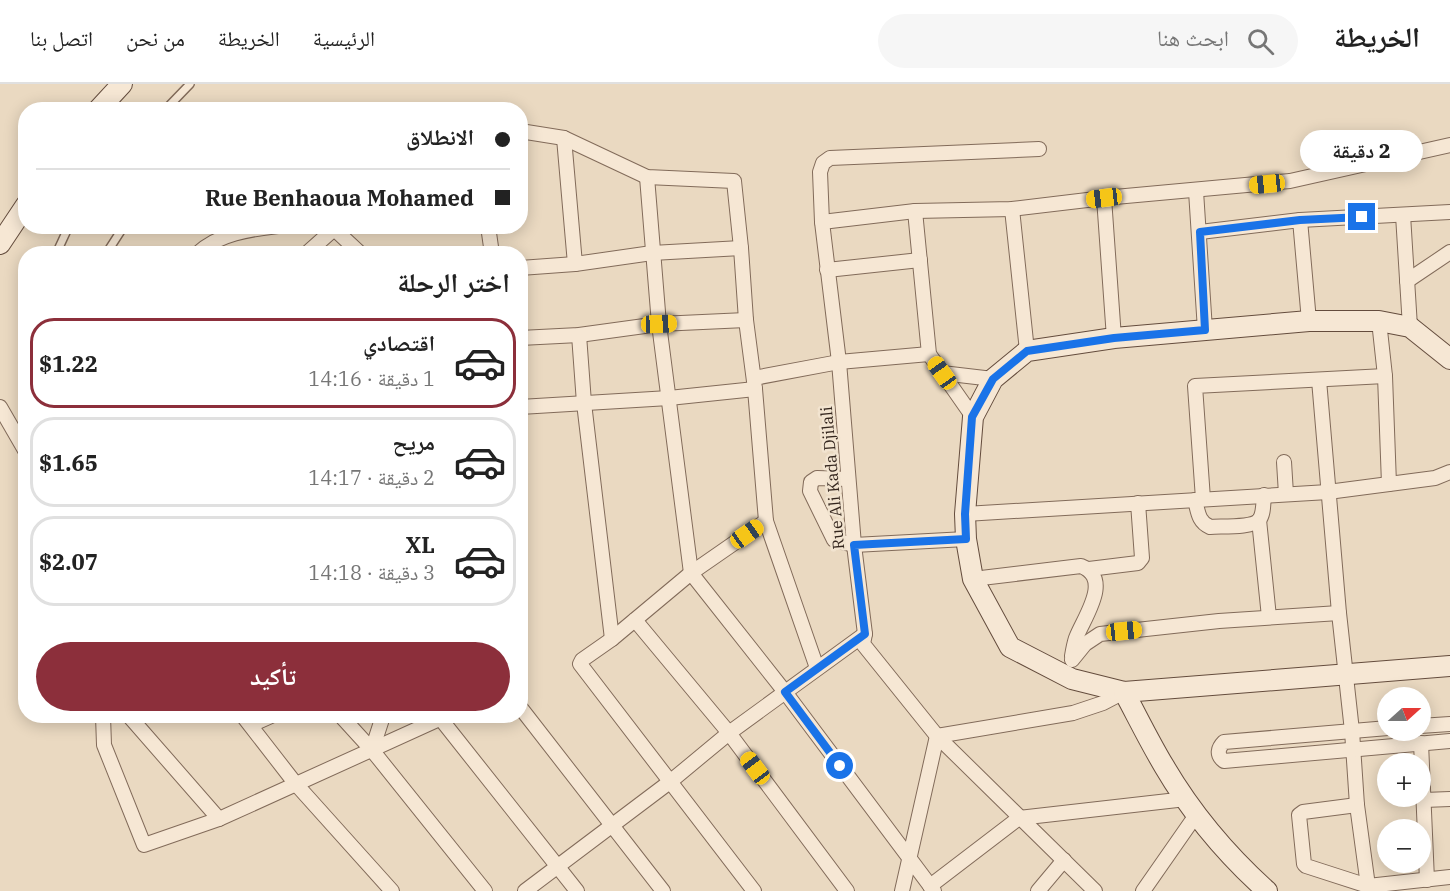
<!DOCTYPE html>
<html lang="ar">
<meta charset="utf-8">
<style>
:root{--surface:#fff;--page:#f6f6f6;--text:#222;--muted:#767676;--line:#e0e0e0;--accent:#8c2f3b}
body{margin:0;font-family:"IBM Plex Serif","Noto Naskh Arabic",serif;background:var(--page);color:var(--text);direction:rtl;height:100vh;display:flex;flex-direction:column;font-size:22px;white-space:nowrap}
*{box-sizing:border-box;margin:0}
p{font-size:20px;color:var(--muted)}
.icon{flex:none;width:33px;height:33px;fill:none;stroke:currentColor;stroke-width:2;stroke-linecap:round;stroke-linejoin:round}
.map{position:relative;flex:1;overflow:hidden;direction:ltr}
.drawer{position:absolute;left:18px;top:162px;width:510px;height:477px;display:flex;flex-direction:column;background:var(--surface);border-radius:24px;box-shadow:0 3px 15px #0003;direction:rtl}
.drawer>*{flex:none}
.top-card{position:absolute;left:18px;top:18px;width:510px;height:132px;border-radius:24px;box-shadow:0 3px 15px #0003;direction:rtl;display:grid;align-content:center;height:132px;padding:0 18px;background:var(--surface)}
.needle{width:39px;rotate:69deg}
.fabs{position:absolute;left:1377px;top:603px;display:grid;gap:12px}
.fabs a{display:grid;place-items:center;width:54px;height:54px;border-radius:50%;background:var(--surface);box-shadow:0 3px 15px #0003;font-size:30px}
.end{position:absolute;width:27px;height:27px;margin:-14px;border:8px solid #1a73e8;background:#fff;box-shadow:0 0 0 3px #fff}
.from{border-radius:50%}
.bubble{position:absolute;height:42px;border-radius:21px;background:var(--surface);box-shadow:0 3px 15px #0003;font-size:20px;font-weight:800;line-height:42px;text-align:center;direction:rtl}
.car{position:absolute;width:18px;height:36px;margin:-18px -9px;border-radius:8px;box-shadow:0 0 4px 2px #0007;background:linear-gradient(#f5c518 24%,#345 0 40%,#f5c518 0 76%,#345 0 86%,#f5c518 0)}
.top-card b{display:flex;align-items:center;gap:21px;height:57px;font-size:22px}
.top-card b+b{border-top:2px solid var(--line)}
.top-card i{width:15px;height:15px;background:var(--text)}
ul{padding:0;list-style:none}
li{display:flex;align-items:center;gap:18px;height:90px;margin:0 12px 9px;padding:0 6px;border:3px solid var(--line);border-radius:24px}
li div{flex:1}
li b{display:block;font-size:22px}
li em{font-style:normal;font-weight:800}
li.active{border-color:var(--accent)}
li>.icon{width:54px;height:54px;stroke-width:1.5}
h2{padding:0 18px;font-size:27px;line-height:72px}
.primary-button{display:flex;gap:12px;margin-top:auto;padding:12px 18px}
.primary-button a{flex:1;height:69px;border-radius:36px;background:var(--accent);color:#fff;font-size:24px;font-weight:800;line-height:69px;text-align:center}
header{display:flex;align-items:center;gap:36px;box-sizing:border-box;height:84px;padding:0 30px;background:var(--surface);border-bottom:2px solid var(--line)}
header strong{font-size:28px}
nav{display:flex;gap:33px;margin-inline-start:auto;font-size:21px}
.search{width:420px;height:54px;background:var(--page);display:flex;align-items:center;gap:15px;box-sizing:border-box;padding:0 21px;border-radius:33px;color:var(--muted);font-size:22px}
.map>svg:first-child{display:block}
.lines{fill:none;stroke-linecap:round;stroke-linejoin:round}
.lane-casing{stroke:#826b5a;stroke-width:10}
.street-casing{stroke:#826b5a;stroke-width:16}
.secondary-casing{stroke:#644c3d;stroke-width:22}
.lane{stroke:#f6e7d4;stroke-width:7}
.street{stroke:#f6e7d4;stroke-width:14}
.secondary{stroke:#f6e7d4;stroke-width:20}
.route{stroke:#1a73e8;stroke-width:8}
.labels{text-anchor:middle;stroke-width:5;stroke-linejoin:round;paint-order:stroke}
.street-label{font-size:16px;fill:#33251d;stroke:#f2e4d0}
</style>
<header>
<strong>الخريطة</strong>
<div class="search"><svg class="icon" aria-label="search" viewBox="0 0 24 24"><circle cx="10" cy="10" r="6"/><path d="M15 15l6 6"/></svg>ابحث هنا</div>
<nav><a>الرئيسية</a><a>الخريطة</a><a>من نحن</a><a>اتصل بنا</a></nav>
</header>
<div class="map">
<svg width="1450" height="807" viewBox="0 0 1450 807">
<rect width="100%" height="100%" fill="#ead9c1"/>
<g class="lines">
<!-- lane casing -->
<g class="lane-casing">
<g id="lane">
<polyline points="165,26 190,0"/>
<polyline points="56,170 69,142"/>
<polyline points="106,170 124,142"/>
<polyline points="21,355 26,334"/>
</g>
</g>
<!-- street casing -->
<g class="street-casing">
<g id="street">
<polyline points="520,47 564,54 647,93 734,97 741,164 746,236 755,305 766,437 817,584"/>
<polyline points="564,54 575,180"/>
<polyline points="1039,65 830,74 823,79 820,88 822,138 839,278 854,461 865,550 863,560 937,652 1095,807"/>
<polyline points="647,93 659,240 691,489 785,608 934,807"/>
<polyline points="1196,107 1205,246"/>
<polyline points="1104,114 1114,254"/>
<polyline points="1012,125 1027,267"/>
<polyline points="915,127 929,270 973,333"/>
<polyline points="1403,131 1410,243"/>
<polyline points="1300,136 1450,128"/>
<polyline points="822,138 915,127 1012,125 1104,114 1290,97 1450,61"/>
<polyline points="331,142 361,170"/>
<polyline points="488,142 492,170"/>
<polyline points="1200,148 1300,136 1309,237"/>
<path d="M197 170C217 150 251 145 278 142"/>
<polyline points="306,170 334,145"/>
<polyline points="520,184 575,180 652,169 741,164"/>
<polyline points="827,186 920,176"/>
<polyline points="1407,197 1450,168"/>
<polyline points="1379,237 1385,292 1389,400"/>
<polyline points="579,251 584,319 612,555"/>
<polyline points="520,254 579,251 659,240 746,236"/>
<polyline points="942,289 993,295"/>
<polyline points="754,294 839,278 929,270"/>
<polyline points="1319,296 1339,529 1352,647 1357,721 1368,802"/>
<polyline points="0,323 26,368"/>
<polyline points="520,323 669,314 755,305"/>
<polyline points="1284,378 1286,410"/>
<polyline points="848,395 817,394 811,398 810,407 834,456 854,461 966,455"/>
<polyline points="1203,415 1195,302 1385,292"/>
<path d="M1195 416C1198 427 1198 438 1210 443 1221 442 1252 444 1259 436 1264 430 1263 419 1264 411"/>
<polyline points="965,430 1328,408 1435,394 1450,388"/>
<polyline points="1259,436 1269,533"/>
<polyline points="1089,485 1138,479 1142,474 1138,419"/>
<path d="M973 495 1081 482C1113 495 1084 533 1076 554 1074 560 1073 566 1072 572"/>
<polyline points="520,509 520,524"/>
<polyline points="635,536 729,649 847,807"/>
<polyline points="1072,576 1085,560 1100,550 1219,537 1339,529"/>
<polyline points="520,623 663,807"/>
<polyline points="103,632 104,661 144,761 219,735 446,632"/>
<polyline points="129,632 219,735"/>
<polyline points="243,632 295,699 392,807"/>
<polyline points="341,632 372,666 485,807"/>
<polyline points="441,632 440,634 577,807"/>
<polyline points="251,641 271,632"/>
<polyline points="1420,642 1450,640"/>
<path d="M1388 644 1224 658C1218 664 1216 671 1224 677L1450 657"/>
<polyline points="1421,659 1427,796"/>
<polyline points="372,666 383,632"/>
<polyline points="1424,716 1450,715"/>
<polyline points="1357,721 1303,728 1299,731 1304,780 1306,782 1368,802 1450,793"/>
<polyline points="930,802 1019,734 1186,715"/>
<polyline points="525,807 671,697 729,649 865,550"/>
<polyline points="754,807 580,580 582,576 612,555 691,489 766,437"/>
<polyline points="902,807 937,652 1073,629 1103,619 1124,608"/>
<polyline points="1038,807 1064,776"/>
<polyline points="1143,807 1196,731"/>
</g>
</g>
<!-- secondary casing -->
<g class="secondary-casing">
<g id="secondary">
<polyline points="98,26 122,0"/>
<polyline points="0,160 26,121"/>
<polyline points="1450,275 1410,243 1379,237 1309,237 1114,254 1027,267 993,295 973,333 965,430 966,455 973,495 1010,563 1072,595 1124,608 1450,582"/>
<path d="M1124 608C1137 632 1149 657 1164 682 1191 728 1227 771 1267 807"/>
</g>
</g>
<!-- lane -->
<use href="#lane" class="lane"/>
<!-- street -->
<use href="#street" class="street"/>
<!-- secondary -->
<use href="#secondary" class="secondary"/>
</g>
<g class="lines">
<!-- route -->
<polyline class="route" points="840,682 785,608 865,550 854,461 966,455 965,430 972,333 993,295 1027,267 1114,254 1205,246 1200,148 1300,136 1362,133"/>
</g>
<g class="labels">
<!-- street labels -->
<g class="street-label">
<text transform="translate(832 394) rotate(-95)" y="6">Rue Ali Kada Djilali</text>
</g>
</g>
</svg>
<div class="fabs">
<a><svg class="needle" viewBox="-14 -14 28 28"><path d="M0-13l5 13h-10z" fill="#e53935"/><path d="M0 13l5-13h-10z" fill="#767676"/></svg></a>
<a>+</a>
<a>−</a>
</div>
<i class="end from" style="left:840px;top:682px"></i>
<i class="end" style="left:1362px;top:133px"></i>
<div class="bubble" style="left:1300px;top:46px;width:123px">2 دقيقة</div>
<i class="car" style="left:1267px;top:100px;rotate:264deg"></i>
<i class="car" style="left:1104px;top:114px;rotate:263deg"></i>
<i class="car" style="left:659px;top:240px;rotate:88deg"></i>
<i class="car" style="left:942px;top:289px;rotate:325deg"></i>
<i class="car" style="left:747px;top:450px;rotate:55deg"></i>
<i class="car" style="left:1124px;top:547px;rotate:84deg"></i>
<i class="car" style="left:755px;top:684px;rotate:323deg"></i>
<div class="top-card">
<b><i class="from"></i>الانطلاق</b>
<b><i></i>Rue Benhaoua Mohamed</b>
</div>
<section class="drawer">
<h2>اختر الرحلة</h2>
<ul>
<li class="active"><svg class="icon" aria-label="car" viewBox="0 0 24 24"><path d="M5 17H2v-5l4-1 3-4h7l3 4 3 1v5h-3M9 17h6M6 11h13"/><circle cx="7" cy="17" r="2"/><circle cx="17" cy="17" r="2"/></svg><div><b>اقتصادي</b><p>1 دقيقة · 14:16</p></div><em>$1.22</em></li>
<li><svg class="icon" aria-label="car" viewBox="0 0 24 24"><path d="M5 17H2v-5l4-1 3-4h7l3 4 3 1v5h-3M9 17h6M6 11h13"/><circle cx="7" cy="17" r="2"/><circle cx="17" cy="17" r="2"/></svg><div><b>مريح</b><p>2 دقيقة · 14:17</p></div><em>$1.65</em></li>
<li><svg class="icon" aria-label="car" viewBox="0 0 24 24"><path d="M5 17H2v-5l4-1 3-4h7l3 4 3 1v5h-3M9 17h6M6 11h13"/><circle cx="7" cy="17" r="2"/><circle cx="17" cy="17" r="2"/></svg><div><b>XL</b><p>3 دقيقة · 14:18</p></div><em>$2.07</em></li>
</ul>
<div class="primary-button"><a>تأكيد</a></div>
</section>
</div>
